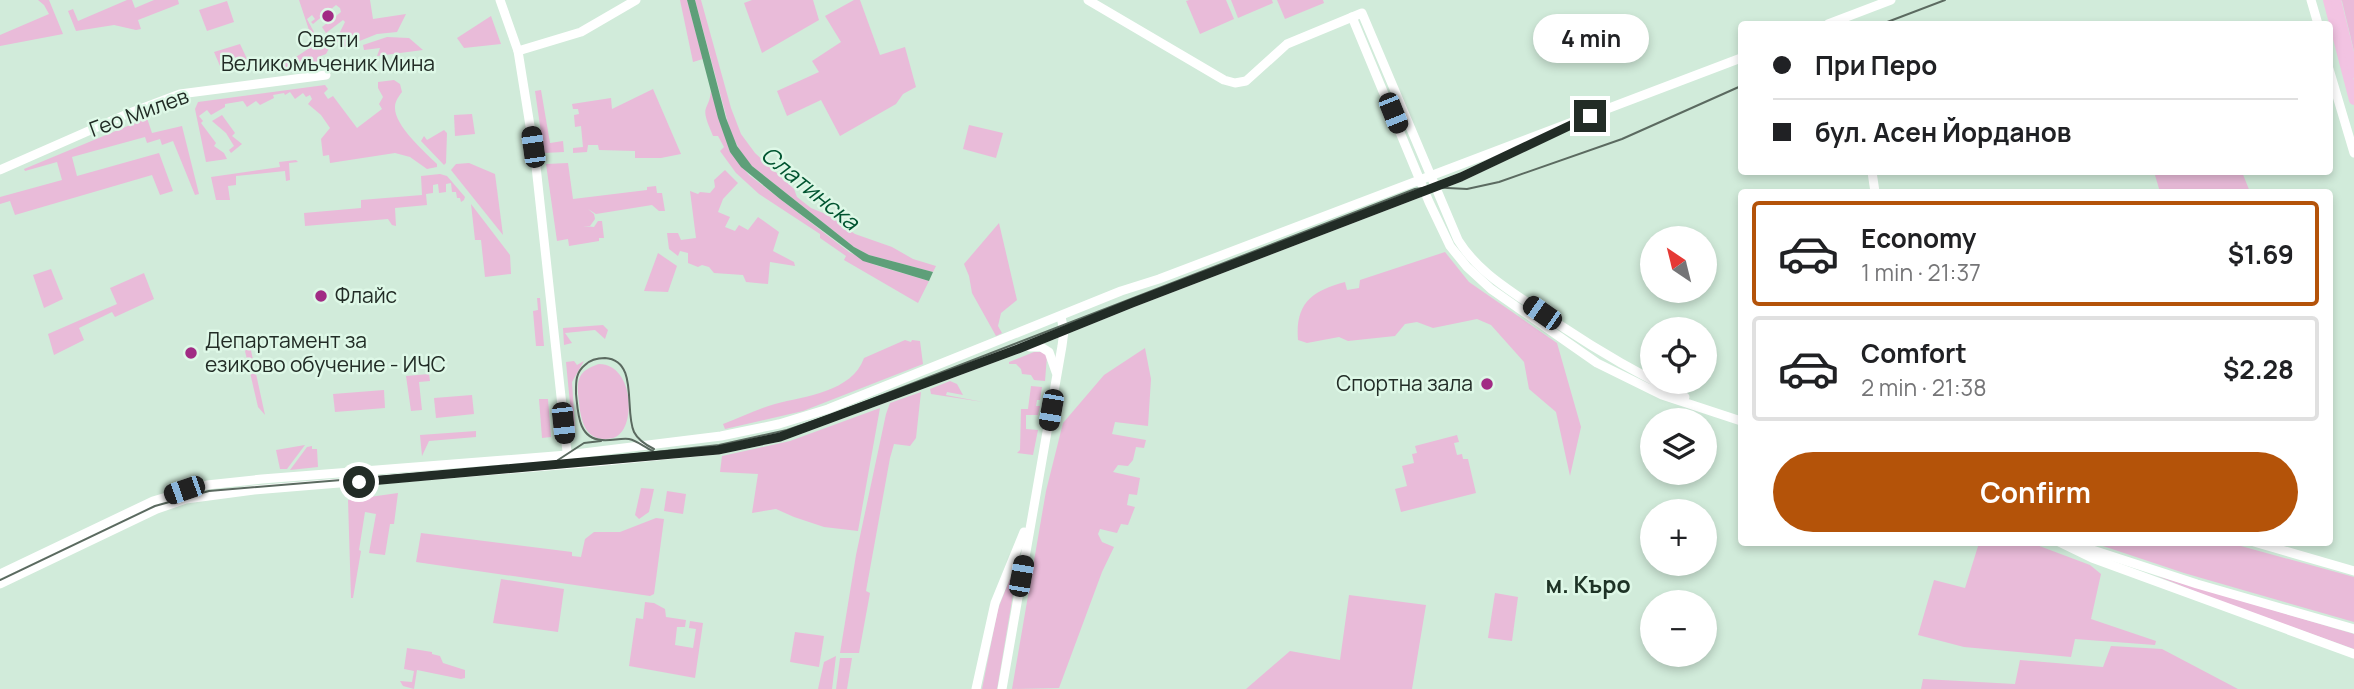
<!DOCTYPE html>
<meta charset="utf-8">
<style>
:root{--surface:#fff;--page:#f2f2f2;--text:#202124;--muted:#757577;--line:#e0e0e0;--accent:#b45309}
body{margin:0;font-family:Manrope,sans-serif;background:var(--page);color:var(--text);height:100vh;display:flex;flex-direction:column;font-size:26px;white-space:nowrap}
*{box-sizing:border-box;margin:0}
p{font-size:23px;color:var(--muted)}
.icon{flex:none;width:38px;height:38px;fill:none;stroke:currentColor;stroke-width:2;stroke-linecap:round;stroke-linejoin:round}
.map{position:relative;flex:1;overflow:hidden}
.sheet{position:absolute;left:1738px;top:189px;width:595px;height:357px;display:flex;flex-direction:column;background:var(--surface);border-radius:7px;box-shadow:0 4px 10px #0003}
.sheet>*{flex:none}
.top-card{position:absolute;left:1738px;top:21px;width:595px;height:154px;border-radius:7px;box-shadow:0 4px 10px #0003;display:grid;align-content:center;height:154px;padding:0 35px;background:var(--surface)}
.needle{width:46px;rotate:325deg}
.tools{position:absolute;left:1640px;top:226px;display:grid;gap:14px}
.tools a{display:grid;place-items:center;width:77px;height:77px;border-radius:50%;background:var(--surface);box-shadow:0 4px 10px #0003;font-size:35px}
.end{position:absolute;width:32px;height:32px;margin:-16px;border:9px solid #222c26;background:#fff;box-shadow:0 0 0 4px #fff}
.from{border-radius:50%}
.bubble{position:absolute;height:49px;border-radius:24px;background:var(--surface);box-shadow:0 4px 10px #0003;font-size:23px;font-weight:700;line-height:49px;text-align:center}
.car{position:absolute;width:21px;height:42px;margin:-21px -10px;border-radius:9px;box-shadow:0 0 5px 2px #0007;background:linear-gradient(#222 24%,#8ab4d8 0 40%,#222 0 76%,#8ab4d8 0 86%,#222 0)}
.top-card b{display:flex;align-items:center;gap:24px;height:66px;font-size:26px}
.top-card b+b{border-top:2px solid var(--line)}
.top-card i{width:18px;height:18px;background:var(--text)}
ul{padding:12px 0 0;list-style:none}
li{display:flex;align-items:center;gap:21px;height:105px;margin:0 14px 10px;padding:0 21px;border:4px solid var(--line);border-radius:7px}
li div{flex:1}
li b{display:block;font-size:26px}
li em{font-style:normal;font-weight:700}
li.active{border-color:var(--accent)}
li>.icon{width:63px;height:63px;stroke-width:1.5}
.cta{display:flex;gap:14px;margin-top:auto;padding:14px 35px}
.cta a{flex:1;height:80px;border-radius:42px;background:var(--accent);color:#fff;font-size:28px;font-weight:700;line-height:80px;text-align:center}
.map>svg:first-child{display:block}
.green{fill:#e9bbd9}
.water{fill:#5e9f79}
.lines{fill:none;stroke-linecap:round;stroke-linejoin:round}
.secondary{stroke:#fff;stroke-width:9}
.primary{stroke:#f2c3e2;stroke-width:10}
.tram{stroke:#5b6a60;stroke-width:2}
.route{stroke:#222c26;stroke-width:9}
.poi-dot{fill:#a12b84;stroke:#def8e7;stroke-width:2.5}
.labels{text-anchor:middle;stroke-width:5;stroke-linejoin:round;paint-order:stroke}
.poi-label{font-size:21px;fill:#222c26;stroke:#def8e7;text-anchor:start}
.street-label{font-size:21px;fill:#222c26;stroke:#def8e7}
.water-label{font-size:23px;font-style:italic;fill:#005430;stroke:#def8e7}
.neighbourhood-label{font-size:23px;font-weight:bold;fill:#1e3326;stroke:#def8e7}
</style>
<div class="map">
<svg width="2354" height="689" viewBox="0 0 2354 689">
<rect width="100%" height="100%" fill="#d1ebda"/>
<!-- green -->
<g class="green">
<polygon points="38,0 49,0 63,34 0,46 0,35 49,14 44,5"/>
<polygon points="127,0 132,0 135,8 154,0 178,0 179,4 138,20 141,29 136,30 114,25 76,31 68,11 73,9 78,21"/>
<polygon points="299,0 370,0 373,19 406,14 397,32 377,34 342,48 339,42 335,42 345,22 343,20 326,33 322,27 341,12 340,8 336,5 313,24 311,22 315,19 312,15 307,19 315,34 312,35 314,43 323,38 324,42 331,45 326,54 318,57 317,65 314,68 267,73 296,57 314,45"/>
<polygon points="680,0 687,0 703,59 693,62"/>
<polygon points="695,0 701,0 731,108 741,134 755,153 794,189 797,197 811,208 828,215 855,234 892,247 913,259 936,266 933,272 869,255 854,247 752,166 743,156 731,134"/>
<polygon points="752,0 813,0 819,20 762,53 744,3"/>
<polygon points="854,0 860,0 880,55 905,47 916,87 903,94 896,104 840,136 821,100 787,116 777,91 819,72 812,61 841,42 825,16"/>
<polygon points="1189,0 1226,0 1234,19 1200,34 1186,1"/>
<polygon points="1231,0 1272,0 1273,3 1238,18"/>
<polygon points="1277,0 1323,0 1324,3 1285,19"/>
<polygon points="2341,0 2354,0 2354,51 2342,1"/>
<polygon points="227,1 234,22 207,31 199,10"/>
<polygon points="491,16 501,44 464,48 457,38"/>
<polygon points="387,37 409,38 423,50 377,56 380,48 364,50 363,45"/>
<polygon points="240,44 248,61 220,66 214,52"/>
<path d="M394 80 400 84 402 92C399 96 395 101 395 107 394 125 424 151 437 164V167L427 169 410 157 395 153 330 163 329 155 323 156 321 139 330 128 321 115 308 104 312 99 310 95 306 97 303 93 295 99 290 92 285 95 284 93 273 95 274 98 260 105 256 101 247 107 243 101 225 104V107L211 115 207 110 199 116 203 121 201 123 216 143 214 146 224 153 227 159 206 162 195 109 198 102 325 85 328 89 324 93 328 99 333 96 357 128 382 109 379 104 383 97 378 88V82Z"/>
<polygon points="653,89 681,154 661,158 635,158 635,151 599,150 598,145 588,145 587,152 573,153 573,148 583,147 581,126 575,127 574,115 579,114 578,109 573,109 572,104 611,98 612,109"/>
<polygon points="541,90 550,143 563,141 564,152 544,153 535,91"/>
<path d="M711 91 730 152 749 175 849 252 875 265 929 281 918 303 844 260 846 256 820 238V234L759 194 736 173 720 151 724 147 718 136H713C710 128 703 115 706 108 709 101 710 99 711 91Z"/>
<polygon points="472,114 475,134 455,136 454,115"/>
<polygon points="222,115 235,133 232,136 242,144 231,153 229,150 234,146 226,133 212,121"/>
<polygon points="147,118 152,133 182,126 199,194 195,195 173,141 162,145 160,139 147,143 145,137 72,157 77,176 159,153 173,191 160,195 152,175 15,215 10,201 0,204 0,197 62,180 57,162 25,171 24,169"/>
<polygon points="969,125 1003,133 996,158 963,149"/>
<polygon points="444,130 447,133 446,163 444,165 421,141 424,136 427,140"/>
<polygon points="296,160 298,162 289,163 290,180 286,181 285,171 236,176 236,185 228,186 230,200 216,200 211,177 280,167 279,162"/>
<polygon points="469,163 495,174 503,235 451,170 456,164"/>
<polygon points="568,163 573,199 647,190 647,187 656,186 657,193 662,193 665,211 659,211 652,205 596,214 588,209 594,214 595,219 590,226 583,226 594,227 598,221 602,221 604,238 599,238 599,241 569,246 568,239 557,241 546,164"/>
<polygon points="725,170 738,183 723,199 718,212 730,217 725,227 735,231 739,225 748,230 758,217 779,232 773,251 794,262 795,266 770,262 768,284 746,282 743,275 714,273 709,267 702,265 698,267 688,263 688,253 680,251 678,256 669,249 667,233 678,233 681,240 696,238 690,191 698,194 700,192 710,193 715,187 714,180"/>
<polygon points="2163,172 2242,172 2250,192 2160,192 2155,175"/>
<polygon points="440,174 447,176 465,197 464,200 461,202 460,198 457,198 456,192 452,192 451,183 446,184 446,192 439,193 438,184 433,185 433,193 426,194 427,205 395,208 396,226 392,225 388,219 305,226 304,213 361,208 361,200 422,195 421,176"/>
<polygon points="471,204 510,255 511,274 485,277 481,240 475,240"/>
<polygon points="999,223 1017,300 1001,313 998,326 1002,333 996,336 972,293 969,276 964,264"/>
<path d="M1445 252 1469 282 1557 343 1581 427 1570 476 1556 412 1529 389 1524 362 1491 325 1477 319 1433 328 1417 322 1405 324 1395 336 1348 341 1339 337 1307 343 1298 340C1295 303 1312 291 1345 282L1347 290 1359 288 1360 280Z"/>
<polygon points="658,253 677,266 668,292 644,291"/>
<polygon points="51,269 63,299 44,308 33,275"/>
<polygon points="144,273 154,299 115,317 112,312 79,328 84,340 54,355 48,334 117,304 110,288"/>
<polygon points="537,298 540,298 544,346 536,346 533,311 538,310"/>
<polygon points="603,325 608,330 605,339 595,330 565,333 572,343 564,345 563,328"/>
<path d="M905 340 911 342 912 340 920 341 923 364 803 411 725 429 723 424C740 418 757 409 775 404 805 396 852 392 864 358Z"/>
<polygon points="250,346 265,415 258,407 245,351"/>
<polygon points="1145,348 1151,379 1148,426 1115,422 1112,434 1146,440 1144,448 1136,447 1133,460 1128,466 1118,465 1113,472 1140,478 1137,495 1129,494 1127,505 1135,507 1128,525 1121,524 1117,533 1100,529 1098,534 1102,542 1114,547 1102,572 1059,688 1012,689 1046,491 1063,423 1104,375"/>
<polygon points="1034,352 1042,352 1047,356 1045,381 1034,380 1031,375 1022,374 1021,369 1016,364 1009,364 1009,362"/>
<polygon points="574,361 577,365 584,361 572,382 575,428 573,435 566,362"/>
<path d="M599 364C635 364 637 432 613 438 586 444 581 422 579 402 578 393 576 383 581 375 585 369 593 366 599 364Z"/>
<polygon points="429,374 430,381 419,382 422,410 411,411 406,376"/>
<polygon points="950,381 957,384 963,395 947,392 946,395 983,402 931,394 930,389"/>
<polygon points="1031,386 1042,387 1040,400 1037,400 1036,406 1040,406 1038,415 1026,415 1026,429 1038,430 1033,455 1017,453 1020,450 1021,409 1028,409"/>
<polygon points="384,390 385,408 335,412 333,394"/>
<polygon points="921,392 916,438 910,446 894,444 890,458 866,591 870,593 859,653 840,653 856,555 886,414 890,403"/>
<polygon points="472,395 474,414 436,418 434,398"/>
<polygon points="539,399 548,399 551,437 542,438"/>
<polygon points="880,408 858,531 824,527 794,517 776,509 752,513 758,474 720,472 722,456 790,441"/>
<polygon points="476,431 476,437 429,441 422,456 420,435"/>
<polygon points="1457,435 1459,442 1454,443 1457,455 1462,454 1463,459 1468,459 1476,493 1401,512 1395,489 1407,486 1402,466 1414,463 1412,454 1417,453 1415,446"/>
<polygon points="305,445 287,469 280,469 276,450"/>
<polygon points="312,446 312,449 317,449 318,467 290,470 307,447"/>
<polygon points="641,488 654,489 649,512 639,519 635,515"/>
<polygon points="667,491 686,494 683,514 664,511"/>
<polygon points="398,493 394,524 390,524 385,555 369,553 376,514 365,512 359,550 361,551 353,598 351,598 348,500"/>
<polygon points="656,518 664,519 654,594 650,596 416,562 421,533 572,552 572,556 581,557 585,539 594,532 620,532"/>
<polygon points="2031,543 2090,565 2101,574 2091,619 2156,641 2155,645 2075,639 2071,657 1964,647 1918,635 1934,580 1965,588 1979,543"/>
<polygon points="2094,543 2230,543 2354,577 2354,622 2184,573"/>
<polygon points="1020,553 997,689 982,689 998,609"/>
<polygon points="2157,576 2354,634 2354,649 2214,599"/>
<polygon points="501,579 564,589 558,632 493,623"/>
<polygon points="1495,593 1518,597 1512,641 1488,638"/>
<polygon points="1349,595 1426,605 1412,689 1246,689 1290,651 1340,660"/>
<polygon points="645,602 654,603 665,609 666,617 686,620 685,627 677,627 675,645 693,648 696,629 689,628 690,621 703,623 695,678 629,666 636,618 643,619"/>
<polygon points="795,632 824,636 819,667 790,662"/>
<polygon points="2111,646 2162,649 2238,689 1921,689 1923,679 2015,684 2020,660 2103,667"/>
<polygon points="407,648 432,652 432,654 440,656 443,663 465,670 465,678 461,679 417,670 414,689 403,686 400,681 412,682 414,671 404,669"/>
<polygon points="836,656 832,689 818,689 824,662"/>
<polygon points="840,658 852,658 847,689 836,689"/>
</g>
<!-- water -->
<polygon class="water" points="687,0 695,0 726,118 737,146 752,166 854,247 869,255 933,272 929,281 863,261 780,199 741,167 730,152 718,118"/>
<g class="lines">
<!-- secondary -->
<g class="secondary">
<polyline points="500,0 518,51 535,157 568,461"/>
<path d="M1088 0 1224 80 1235 83 1246 81 1287 44 1362 13 1458 240C1476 269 1503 286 1531 305 1570 333 1610 358 1652 380"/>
<polyline points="2311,0 2318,24"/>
<polyline points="1352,17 1429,202 1450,246 1467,267 1491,289 1597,363 1662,395 1741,421"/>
<polyline points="1828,24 1891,0"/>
<polyline points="518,51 581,32 636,0"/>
<polyline points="2329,69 2354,153"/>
<polyline points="0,170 127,114 180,94 326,75"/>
<polyline points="1872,172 1875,192"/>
<polyline points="1030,347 1041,347 1049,352 1056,372"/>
<polyline points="1654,382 1685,397"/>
<polyline points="2059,542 2092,558 2354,654"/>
<polyline points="2068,542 2197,584 2354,629"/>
<polyline points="2254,542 2354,571"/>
<polyline points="0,574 153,501 207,485 262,479 567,455 721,436 779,424 828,409 1121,291 1159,279 1741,58"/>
<polyline points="0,584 157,509 186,499 254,490 584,463 718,450 780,437 1018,349 1132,303 1461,177 1547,136"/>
<polyline points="976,689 995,603 1024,532"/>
<polyline points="1002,689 1062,346 1064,331 1061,317"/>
</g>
<!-- primary -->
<g class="primary">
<polyline points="2328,0 2354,100"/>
<polyline points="2336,0 2354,73"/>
</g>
<!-- tram -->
<g class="tram">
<polyline points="1882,24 1945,0"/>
<path d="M653 451C645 448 638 441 629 439 620 438 611 441 602 440 578 439 578 412 576 394 576 383 575 373 585 365 590 360 598 358 605 358 639 360 624 411 634 432 638 440 646 445 654 449"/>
<polyline points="558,460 584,443 601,441"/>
<polyline points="0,580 155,506 209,491 583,460 719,445 787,430 831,415 1415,189 1429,187 1467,189 1499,182 1622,139 1741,86"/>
</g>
</g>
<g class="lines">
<!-- route -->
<polyline class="route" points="359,482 718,450 780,437 1018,349 1132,303 1461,177 1590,116"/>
</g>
<!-- markers -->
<g class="poi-dot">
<circle cx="328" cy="16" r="7"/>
<circle cx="321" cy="296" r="7"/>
<circle cx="191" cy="353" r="7"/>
<circle cx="1487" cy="384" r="7"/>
</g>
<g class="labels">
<!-- poi labels -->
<g class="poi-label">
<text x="328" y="47" text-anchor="middle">Свети<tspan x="328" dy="24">Великомъченик Мина</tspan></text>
<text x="335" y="303">Флайс</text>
<text x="205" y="348">Департамент за<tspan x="205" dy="24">езиково обучение - ИЧС</tspan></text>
<text x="1473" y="391" text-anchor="end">Спортна зала</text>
</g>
<!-- street labels -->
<g class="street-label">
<text transform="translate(139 113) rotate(-20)" y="7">Гео Милев</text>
</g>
<!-- water labels -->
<g class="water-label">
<text transform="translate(810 188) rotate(39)" y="8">Слатинска</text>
</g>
<!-- neighbourhood labels -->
<g class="neighbourhood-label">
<text x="1588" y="593">м. Къро</text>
</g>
</g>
</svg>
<div class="tools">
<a><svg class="needle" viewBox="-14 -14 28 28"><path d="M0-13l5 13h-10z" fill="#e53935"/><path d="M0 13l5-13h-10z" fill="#757577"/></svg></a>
<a><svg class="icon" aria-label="locate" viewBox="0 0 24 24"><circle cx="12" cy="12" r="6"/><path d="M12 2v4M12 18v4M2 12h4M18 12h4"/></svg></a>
<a><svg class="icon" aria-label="layers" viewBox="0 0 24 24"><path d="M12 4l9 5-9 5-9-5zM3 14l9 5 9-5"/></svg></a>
<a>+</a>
<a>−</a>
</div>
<i class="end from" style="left:359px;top:482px"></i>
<i class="end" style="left:1590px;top:116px"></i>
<div class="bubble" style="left:1533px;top:14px;width:116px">4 min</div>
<i class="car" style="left:1393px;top:113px;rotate:158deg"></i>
<i class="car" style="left:533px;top:147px;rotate:352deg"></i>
<i class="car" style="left:1542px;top:313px;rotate:305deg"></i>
<i class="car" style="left:1051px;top:410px;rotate:190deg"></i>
<i class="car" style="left:563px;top:423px;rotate:174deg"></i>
<i class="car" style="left:184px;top:490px;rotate:251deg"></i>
<i class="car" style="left:1021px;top:576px;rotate:10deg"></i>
<div class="top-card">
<b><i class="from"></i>При Перо</b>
<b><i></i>бул. Асен Йорданов</b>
</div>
<section class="sheet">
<ul>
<li class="active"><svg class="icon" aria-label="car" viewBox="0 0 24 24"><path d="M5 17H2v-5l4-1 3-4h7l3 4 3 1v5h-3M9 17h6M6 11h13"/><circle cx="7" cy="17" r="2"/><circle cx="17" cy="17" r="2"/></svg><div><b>Economy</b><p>1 min · 21:37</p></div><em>$1.69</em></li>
<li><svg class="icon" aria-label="car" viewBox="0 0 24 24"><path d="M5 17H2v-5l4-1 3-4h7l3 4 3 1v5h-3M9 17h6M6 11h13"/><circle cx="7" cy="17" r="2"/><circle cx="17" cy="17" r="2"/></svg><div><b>Comfort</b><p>2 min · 21:38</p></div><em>$2.28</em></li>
</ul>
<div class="cta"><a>Confirm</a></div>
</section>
</div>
